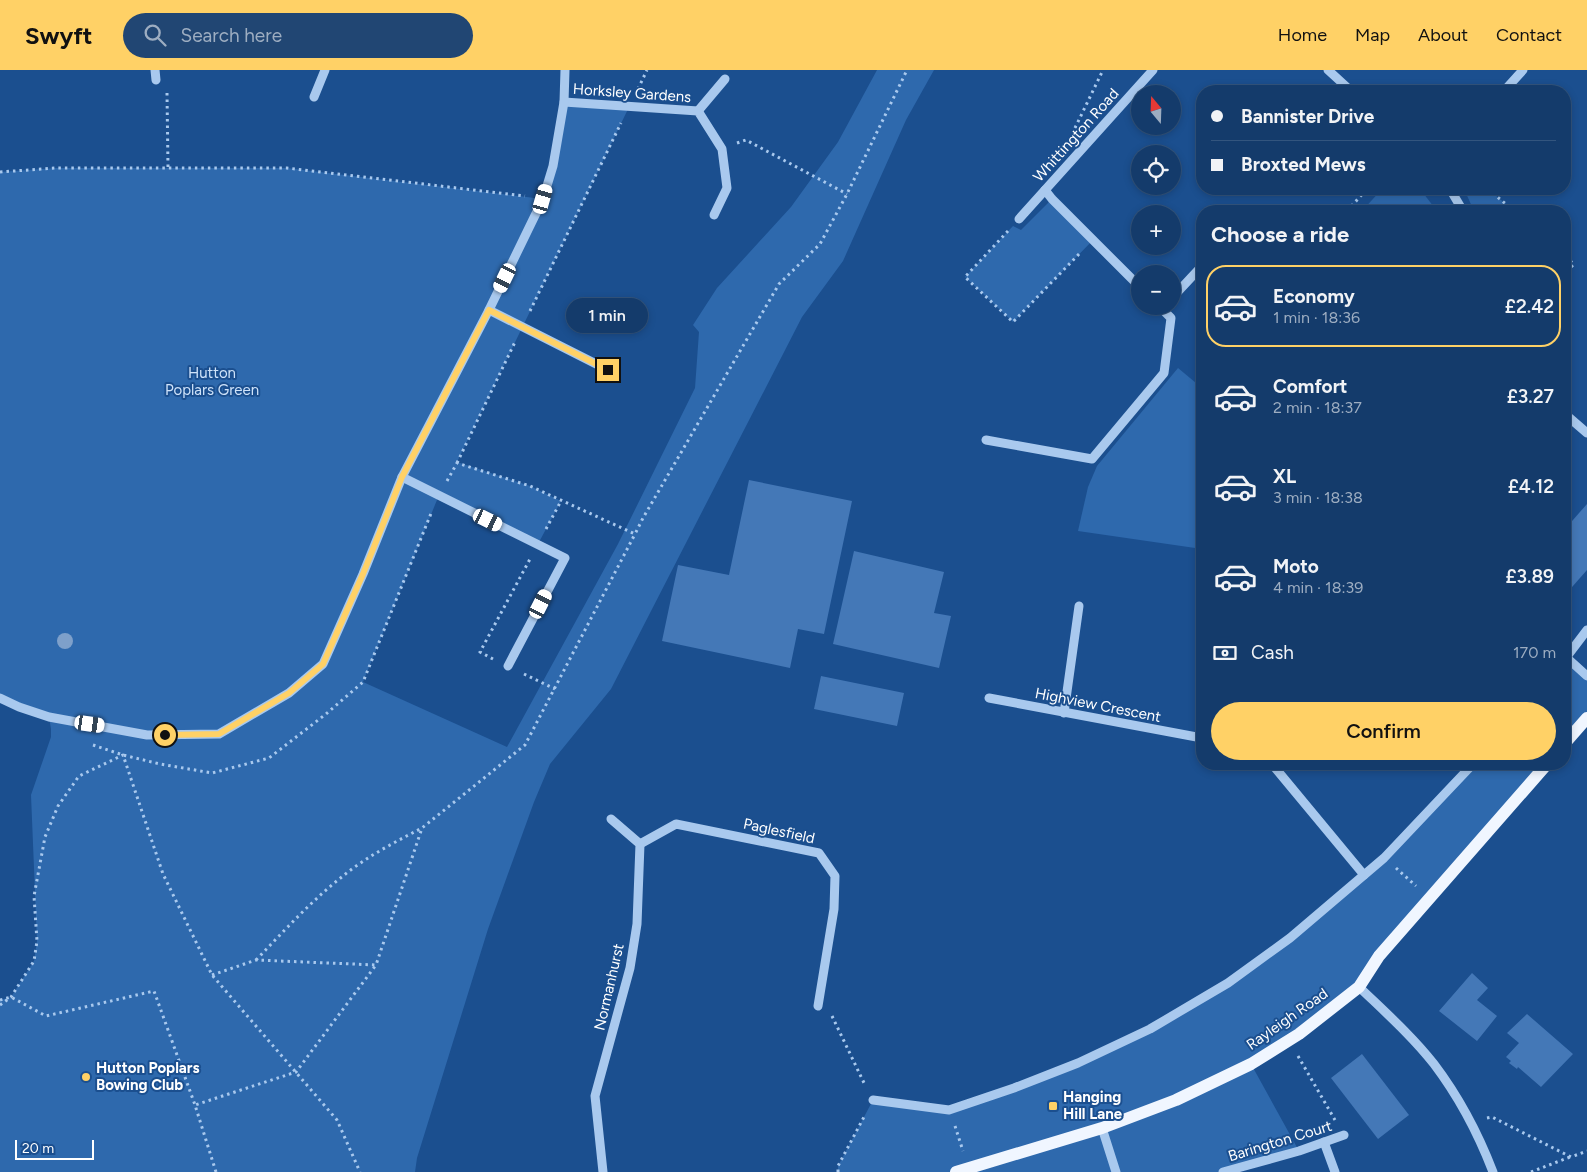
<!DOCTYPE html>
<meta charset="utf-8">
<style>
:root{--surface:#143b6b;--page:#214673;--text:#f1f3f6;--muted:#9dadc1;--line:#33557e;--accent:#ffd166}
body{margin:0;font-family:Figtree,sans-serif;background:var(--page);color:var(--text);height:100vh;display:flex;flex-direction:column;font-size:19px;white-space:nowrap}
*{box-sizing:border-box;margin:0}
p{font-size:16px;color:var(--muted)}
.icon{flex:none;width:28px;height:28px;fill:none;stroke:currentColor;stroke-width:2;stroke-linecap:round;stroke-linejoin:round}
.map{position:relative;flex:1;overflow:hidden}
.side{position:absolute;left:1196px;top:135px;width:375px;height:565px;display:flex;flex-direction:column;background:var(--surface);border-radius:20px;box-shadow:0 2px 8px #0003,0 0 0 1px var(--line)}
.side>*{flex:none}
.top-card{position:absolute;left:1196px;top:15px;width:375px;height:110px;border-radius:20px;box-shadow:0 2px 8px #0003,0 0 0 1px var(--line);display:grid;align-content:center;height:110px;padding:0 15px;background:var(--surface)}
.needle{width:32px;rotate:341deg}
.fabs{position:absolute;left:1131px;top:15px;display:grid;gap:10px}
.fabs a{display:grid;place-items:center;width:50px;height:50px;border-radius:50%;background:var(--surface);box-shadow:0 2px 8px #0003,0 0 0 1px var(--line);font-size:25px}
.scale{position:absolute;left:15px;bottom:12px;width:79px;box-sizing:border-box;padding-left:5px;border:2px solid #fff;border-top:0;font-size:14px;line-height:18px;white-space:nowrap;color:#fff;-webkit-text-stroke:4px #1b4f8f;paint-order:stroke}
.end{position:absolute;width:22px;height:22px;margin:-11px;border:6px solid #ffd166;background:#111;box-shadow:0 0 0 2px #111}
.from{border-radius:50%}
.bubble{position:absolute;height:35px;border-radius:18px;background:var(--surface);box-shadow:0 2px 8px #0003,0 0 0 1px var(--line);font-size:16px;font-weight:600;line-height:35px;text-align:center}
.car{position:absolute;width:15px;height:30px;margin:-15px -8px;border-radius:6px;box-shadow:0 0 4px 1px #0007;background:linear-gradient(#fff 24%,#345 0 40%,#fff 0 76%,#345 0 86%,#fff 0)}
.top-card b{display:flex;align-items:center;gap:18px;height:48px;font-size:19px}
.top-card b+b{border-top:1px solid var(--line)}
.top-card i{width:12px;height:12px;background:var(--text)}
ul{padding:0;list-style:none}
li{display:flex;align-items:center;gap:15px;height:82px;margin:0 10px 8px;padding:0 5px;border:2px solid transparent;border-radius:20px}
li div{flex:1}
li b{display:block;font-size:19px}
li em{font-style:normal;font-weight:600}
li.selected{border-color:var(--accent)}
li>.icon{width:45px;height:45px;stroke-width:1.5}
h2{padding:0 15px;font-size:22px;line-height:60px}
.pay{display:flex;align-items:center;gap:12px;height:55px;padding:0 15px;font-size:19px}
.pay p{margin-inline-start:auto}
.action{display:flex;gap:10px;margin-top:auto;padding:10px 15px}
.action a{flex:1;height:58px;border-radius:30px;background:var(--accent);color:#111;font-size:20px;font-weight:600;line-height:58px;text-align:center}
header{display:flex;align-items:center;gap:30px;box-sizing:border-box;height:70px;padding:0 25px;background:var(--accent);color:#111}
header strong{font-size:24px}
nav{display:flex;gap:28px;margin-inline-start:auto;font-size:18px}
.search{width:350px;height:45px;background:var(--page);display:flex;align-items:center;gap:12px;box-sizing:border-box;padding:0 18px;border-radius:28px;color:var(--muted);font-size:19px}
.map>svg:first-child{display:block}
.green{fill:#2e69ad}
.building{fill:#4478b7}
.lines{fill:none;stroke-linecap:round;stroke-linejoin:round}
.path{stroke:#a9c9ee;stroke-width:3;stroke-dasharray:2.5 4;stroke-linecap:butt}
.minor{stroke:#a9c9ee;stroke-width:9}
.major{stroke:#f0f6ff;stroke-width:12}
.tree{fill:#7ea0ca}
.route{stroke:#ffd166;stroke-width:6}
.poi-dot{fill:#ffd166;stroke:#1b4f8f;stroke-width:2}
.labels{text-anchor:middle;stroke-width:4;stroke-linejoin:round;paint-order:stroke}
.street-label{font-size:15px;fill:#fff;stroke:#1b4f8f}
.park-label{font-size:15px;fill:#cfe3fa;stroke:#1b4f8f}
.poi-label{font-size:15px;font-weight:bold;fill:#fff;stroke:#1b4f8f;text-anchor:start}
</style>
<header>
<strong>Swyft</strong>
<div class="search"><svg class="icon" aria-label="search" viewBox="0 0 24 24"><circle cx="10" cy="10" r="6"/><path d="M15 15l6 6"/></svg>Search here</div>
<nav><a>Home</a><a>Map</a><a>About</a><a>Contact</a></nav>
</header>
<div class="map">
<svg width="1587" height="1102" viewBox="0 0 1587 1102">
<rect width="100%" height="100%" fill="#1b4f8f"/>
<!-- green -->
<g class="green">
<polygon points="877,0 934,0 906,50 843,191 802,247 611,619 550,694 534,732 488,859 417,1088 415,1102 0,1102 0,930 11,927 34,891 37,871 31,725 51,667 51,659 49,647 0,628 0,102 56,98 287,98 543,129 564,32 629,37 457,392 530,416 561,431 538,474 439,425 363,612 507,677 618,474 695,318 699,262 693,255 717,218 791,137 838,72"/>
<polygon points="1382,119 1420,119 1437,141 1362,141"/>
<polygon points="1466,119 1488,119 1514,141 1474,141 1465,121"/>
<polygon points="1052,129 1094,169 1013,252 965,207 1013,156 1021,160"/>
<polygon points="1178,298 1202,318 1202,479 1078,461 1088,417 1097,396"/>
<polygon points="1565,589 1587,606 1587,648 1565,673"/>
<polygon points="1473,694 1547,694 1359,917 1251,994 1299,1081 1223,1102 838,1102 838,1096 873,1030 949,1040 1078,993 1228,913 1364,805"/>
</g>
<!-- building -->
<g class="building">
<polygon points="749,410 852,431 824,564 798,559 790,598 662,571 678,495 729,505"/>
<polygon points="1587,434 1587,500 1565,525 1565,459"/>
<polygon points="854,481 944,502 934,543 951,546 939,598 833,574"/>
<polygon points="821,606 904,623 897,656 814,639"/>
<polygon points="1472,903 1488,918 1477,930 1497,946 1477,971 1439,941"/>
<polygon points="1527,944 1573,984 1541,1017 1518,997 1517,999 1509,993 1511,991 1506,987 1519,973 1507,963"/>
<polygon points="1362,984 1409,1045 1378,1069 1331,1008"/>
</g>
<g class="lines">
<!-- path -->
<g class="path">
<polyline points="638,19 647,0"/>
<polyline points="167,23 168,98"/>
<polyline points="1075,58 1103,0"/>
<polyline points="737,73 746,70 847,124"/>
<polyline points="0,102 56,98 287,98 525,126"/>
<polyline points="1488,119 1514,141"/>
<polyline points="1347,141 1367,119"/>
<polyline points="1008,161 965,207 1013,252 1081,182"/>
<polyline points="1565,187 1574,194 1565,203"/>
<polyline points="530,241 621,53"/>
<polyline points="457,393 515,272"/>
<polyline points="447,411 457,393 530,416 635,464 643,448 779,214 820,174 847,124 907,0"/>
<polyline points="546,459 561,431"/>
<polyline points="493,589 480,582 530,489"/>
<polyline points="524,604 555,619"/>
<polyline points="93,675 123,685 160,694 212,703 269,688 326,644 363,612 432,441"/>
<polyline points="1396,798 1416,816"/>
<path d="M256 890C284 861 311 831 343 806 366 787 395 772 422 758"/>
<polyline points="212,905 256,890 376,895 422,758 525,675 635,464"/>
<polyline points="0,930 11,927 46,946 154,921 195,1035"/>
<polyline points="0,935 11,927 34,891 37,871 34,826 45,767 58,736 79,706 123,685 163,804 212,905 337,1050 360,1102"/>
<polyline points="832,946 865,1015"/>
<polyline points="1298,986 1335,1050"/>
<polyline points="1487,1048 1492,1047 1571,1087 1587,1081"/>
<polyline points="955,1056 963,1081"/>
<polyline points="216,1102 195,1035 296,1002 376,895"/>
<polyline points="838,1102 838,1096 865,1045"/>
<polyline points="1531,1102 1570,1087"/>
</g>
<!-- minor -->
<g class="minor">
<polyline points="155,0 156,10"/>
<polyline points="1328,0 1351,21"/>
<polyline points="1504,21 1523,0"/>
<polyline points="314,27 325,0"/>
<polyline points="564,32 698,41 722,79 727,118 714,145"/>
<polyline points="698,41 725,9"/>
<polyline points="1450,119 1463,141"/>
<polyline points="1045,120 1052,129 1140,217"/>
<polyline points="1019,149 1153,0"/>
<polyline points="1172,228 1200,198"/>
<polyline points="489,240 608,300"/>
<polyline points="1565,344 1587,363"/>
<polyline points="986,370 1092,389 1164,303 1171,248 1159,236"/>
<polyline points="402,407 565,488 508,596"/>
<polyline points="1566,587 1587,606"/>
<polyline points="1565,589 1587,560"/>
<polyline points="0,628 19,637 49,647 147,665 219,664 289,623 323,594 363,504 402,407 489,240 543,129 553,96 564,32 565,0"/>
<polyline points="989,628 1202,668"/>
<polyline points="1064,643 1079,536"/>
<polyline points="1272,694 1364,805"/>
<polyline points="640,774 676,754 819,783 835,806 834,839 818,936"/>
<path d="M1359 917C1385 942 1412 966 1434 994 1459 1027 1478 1063 1493 1102"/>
<polyline points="873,1030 949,1040 1014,1018 1078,993 1150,959 1228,913 1290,868 1384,788 1473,694"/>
<polyline points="1102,1058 1116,1102"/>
<polyline points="1324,1072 1335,1102"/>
<polyline points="603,1102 595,1026 630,898 637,854 640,774 611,749"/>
<polyline points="1223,1102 1299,1081 1344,1065"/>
</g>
<!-- major -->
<g class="major">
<polyline points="1565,673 1587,648"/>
<polyline points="956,1102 1102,1058 1176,1030 1251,994 1299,964 1359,917 1379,886 1547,694"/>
</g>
</g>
<!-- trees -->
<circle class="tree" cx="65" cy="571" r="8"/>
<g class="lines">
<!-- route -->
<polyline class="route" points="165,665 219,664 289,623 323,594 363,504 402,407 489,240 608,300"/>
</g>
<!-- markers -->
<g class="poi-dot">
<circle cx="86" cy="1007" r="5"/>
<rect x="1048" y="1031" width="10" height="10" rx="2.5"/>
</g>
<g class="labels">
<!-- street labels -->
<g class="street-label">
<text transform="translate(632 23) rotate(4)" y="5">Horksley Gardens</text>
<text transform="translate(1076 65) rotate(-48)" y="5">Whittington Road</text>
<text transform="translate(1098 635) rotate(11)" y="5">Highview Crescent</text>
<text transform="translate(779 761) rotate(12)" y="5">Paglesfield</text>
<text transform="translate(609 917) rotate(-77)" y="5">Normanhurst</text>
<text transform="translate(1287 949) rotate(-35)" y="5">Rayleigh Road</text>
<text transform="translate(1280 1071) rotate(-17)" y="5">Barington Court</text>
</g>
<!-- park labels -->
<g class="park-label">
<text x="212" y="308">Hutton<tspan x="212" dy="17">Poplars Green</tspan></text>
</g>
<!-- poi labels -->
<g class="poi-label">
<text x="96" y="1003">Hutton Poplars<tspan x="96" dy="17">Bowing Club</tspan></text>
<text x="1063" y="1032">Hanging<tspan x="1063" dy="17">Hill Lane</tspan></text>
</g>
</g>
</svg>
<div class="fabs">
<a><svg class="needle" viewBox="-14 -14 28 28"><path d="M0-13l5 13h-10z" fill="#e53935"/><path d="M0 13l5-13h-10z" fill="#9dadc1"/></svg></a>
<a><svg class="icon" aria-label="locate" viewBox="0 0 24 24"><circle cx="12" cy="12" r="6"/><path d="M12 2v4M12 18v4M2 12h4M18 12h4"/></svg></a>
<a>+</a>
<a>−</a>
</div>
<div class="scale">20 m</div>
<i class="end from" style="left:165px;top:665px"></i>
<i class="end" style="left:608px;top:300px"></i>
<div class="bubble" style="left:566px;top:228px;width:82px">1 min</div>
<i class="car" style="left:543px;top:129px;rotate:16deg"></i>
<i class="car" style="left:505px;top:208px;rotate:206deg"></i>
<i class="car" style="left:488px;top:450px;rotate:116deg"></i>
<i class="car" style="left:541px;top:534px;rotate:27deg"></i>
<i class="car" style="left:90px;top:654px;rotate:98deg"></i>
<div class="top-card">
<b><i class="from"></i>Bannister Drive</b>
<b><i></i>Broxted Mews</b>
</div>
<section class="side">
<h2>Choose a ride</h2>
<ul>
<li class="selected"><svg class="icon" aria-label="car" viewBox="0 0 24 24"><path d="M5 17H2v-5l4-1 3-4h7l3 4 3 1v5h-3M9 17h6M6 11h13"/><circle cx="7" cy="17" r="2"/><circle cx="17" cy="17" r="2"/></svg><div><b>Economy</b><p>1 min · 18:36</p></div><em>£2.42</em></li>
<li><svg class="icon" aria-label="car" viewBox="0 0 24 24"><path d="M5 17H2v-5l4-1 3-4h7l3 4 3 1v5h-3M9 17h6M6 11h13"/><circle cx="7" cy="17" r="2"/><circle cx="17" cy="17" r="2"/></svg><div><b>Comfort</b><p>2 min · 18:37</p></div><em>£3.27</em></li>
<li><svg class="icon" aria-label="car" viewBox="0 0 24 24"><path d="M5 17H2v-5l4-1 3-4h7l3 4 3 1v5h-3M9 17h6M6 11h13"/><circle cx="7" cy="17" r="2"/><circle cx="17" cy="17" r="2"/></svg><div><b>XL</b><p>3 min · 18:38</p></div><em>£4.12</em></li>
<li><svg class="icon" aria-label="car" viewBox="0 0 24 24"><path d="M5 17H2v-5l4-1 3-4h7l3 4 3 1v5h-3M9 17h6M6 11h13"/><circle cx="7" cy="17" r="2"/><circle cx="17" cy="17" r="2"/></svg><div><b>Moto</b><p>4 min · 18:39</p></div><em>£3.89</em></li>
</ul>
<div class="pay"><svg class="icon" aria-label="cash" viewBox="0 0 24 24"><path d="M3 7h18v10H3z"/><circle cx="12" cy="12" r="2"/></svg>Cash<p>170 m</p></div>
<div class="action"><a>Confirm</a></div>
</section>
</div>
